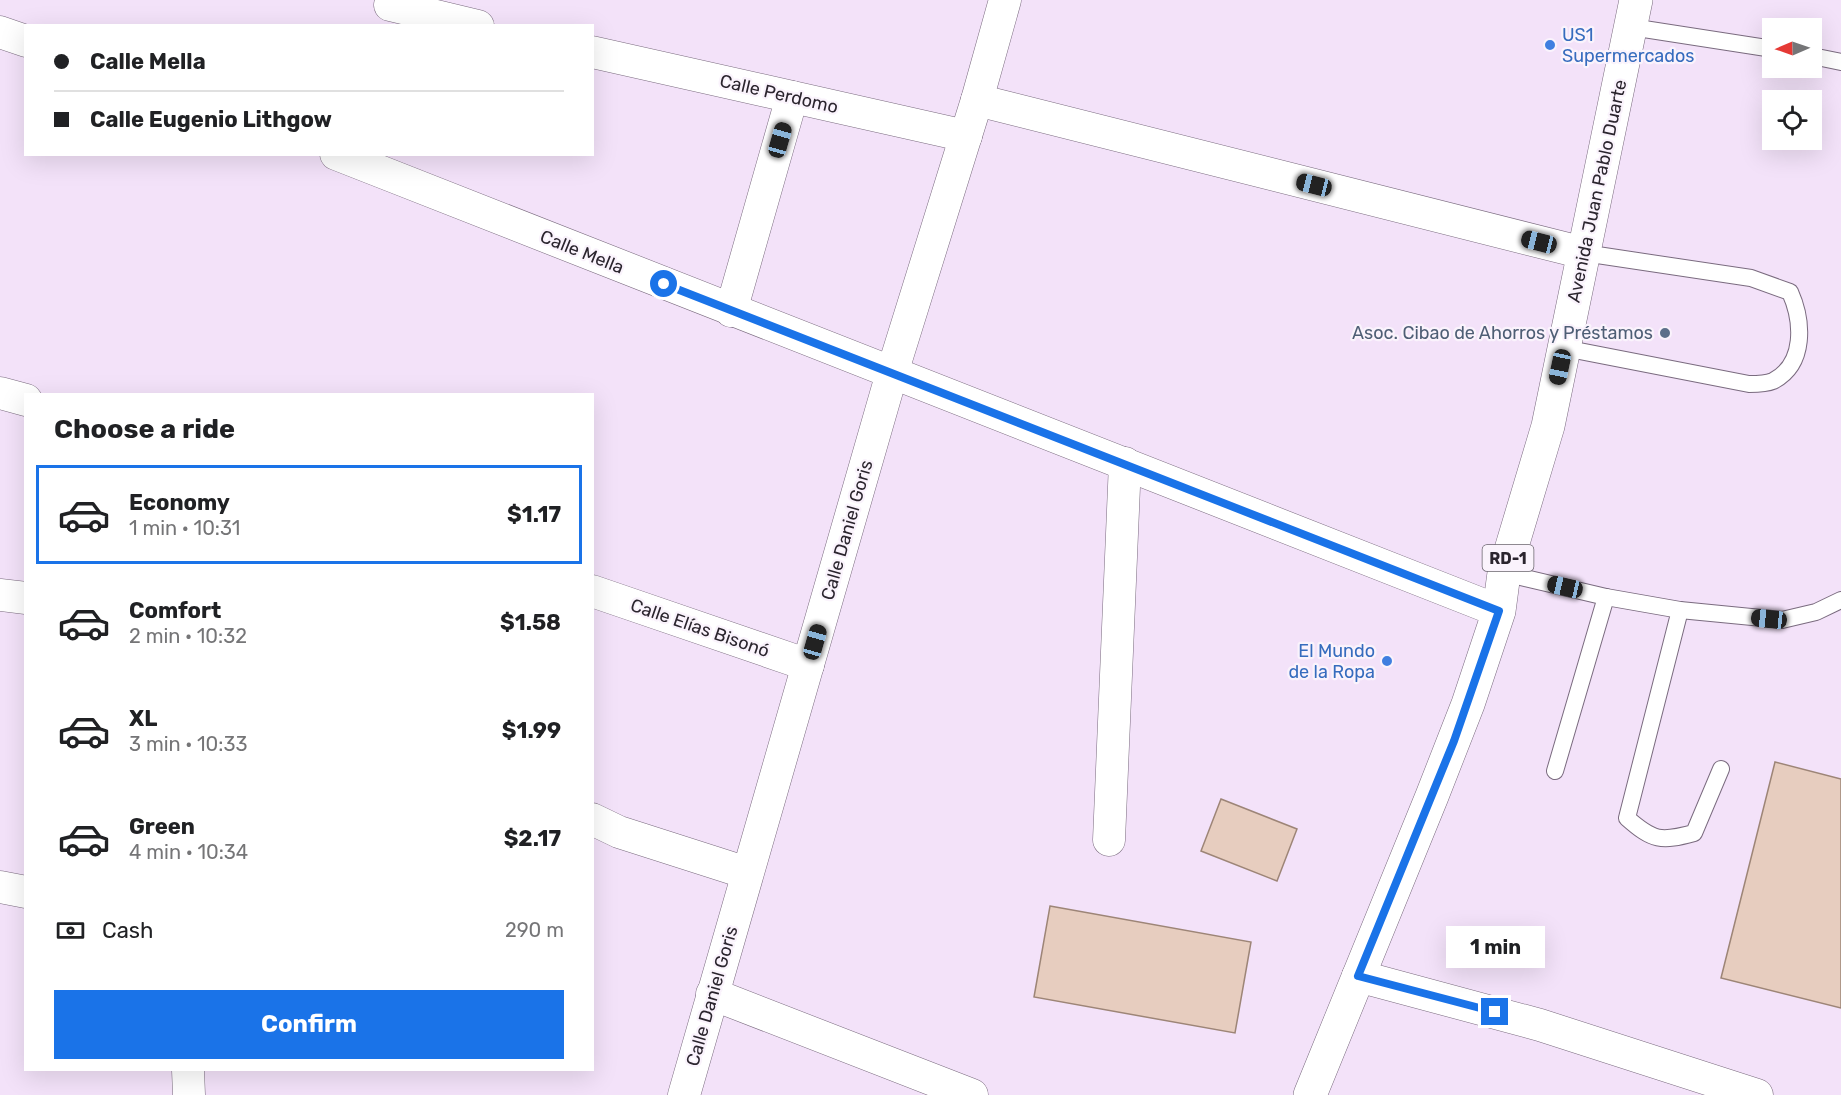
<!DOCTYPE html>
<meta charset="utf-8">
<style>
:root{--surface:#fff;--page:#f6f6f6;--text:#202124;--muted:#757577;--line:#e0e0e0;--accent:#1a73e8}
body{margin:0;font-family:Rubik,sans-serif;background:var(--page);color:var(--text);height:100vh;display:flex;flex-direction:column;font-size:22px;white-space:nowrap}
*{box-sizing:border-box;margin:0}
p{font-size:20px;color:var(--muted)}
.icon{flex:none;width:33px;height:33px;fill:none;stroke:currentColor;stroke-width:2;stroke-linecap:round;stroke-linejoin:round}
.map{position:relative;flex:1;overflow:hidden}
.drawer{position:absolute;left:24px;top:393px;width:570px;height:678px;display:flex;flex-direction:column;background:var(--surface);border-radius:0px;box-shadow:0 6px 24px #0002}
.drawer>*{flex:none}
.banner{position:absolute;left:24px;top:24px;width:570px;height:132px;border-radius:0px;box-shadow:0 6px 24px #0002;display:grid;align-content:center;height:132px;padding:0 30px;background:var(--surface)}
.needle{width:39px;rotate:268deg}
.buttons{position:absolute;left:1762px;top:18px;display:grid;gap:12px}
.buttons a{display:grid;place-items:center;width:60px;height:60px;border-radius:0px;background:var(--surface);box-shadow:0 6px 24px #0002;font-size:30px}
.end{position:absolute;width:27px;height:27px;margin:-14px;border:8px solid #1a73e8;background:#fff;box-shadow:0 0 0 3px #fff}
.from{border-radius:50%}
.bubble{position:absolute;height:42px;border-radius:0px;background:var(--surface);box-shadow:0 6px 24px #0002;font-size:20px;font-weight:700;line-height:42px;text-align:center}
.car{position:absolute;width:18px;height:36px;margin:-18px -9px;border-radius:8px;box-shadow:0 0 4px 2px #0007;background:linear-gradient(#222 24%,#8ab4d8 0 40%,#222 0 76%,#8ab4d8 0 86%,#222 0)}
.banner b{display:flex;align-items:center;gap:21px;height:57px;font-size:22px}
.banner b+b{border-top:2px solid var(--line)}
.banner i{width:15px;height:15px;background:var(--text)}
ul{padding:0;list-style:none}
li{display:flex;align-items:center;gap:18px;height:99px;margin:0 12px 9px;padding:0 18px;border:3px solid transparent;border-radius:0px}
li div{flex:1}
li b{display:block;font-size:22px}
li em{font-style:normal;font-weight:700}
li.on{border-color:var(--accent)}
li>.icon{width:54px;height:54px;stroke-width:1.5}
h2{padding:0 30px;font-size:27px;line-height:72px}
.pay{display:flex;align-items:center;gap:15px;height:66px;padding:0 30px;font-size:22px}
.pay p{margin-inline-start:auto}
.cta{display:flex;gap:12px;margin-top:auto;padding:12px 30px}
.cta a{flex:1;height:69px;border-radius:0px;background:var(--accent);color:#fff;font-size:24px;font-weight:700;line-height:69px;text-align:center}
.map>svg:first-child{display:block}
.building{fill:#e7cdbf;stroke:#9d8577;stroke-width:1.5}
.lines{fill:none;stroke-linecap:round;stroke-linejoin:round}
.service-casing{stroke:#7a6b7f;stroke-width:18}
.minor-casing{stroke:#7a6b7f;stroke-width:33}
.primary-casing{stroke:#7a6b7f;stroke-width:34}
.service{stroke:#fff;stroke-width:16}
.minor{stroke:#fff;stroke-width:32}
.primary{stroke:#fff;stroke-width:33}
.route{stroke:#1a73e8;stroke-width:8}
.shop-dot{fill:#3f7fe0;stroke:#faf3fc;stroke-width:2}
.service-dot{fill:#5c6f8a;stroke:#faf3fc;stroke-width:2}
.labels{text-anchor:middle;stroke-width:4.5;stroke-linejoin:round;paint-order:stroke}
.shield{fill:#faf3fc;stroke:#69636c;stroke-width:1.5}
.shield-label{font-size:16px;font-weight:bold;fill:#2b252e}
.shop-label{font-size:18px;fill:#366cbe;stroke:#faf3fc;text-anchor:start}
.street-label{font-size:18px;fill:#2b252e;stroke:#faf3fc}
.service-label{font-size:18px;fill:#4e5e75;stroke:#faf3fc;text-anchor:end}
</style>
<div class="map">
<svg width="1841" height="1095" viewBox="0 0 1841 1095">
<rect width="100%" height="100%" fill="#f3e2f9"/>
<!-- building -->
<g class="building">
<polygon points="1775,762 1841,779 1841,1008 1721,978"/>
<polygon points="1221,799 1297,829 1277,881 1201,851"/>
<polygon points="1050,906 1251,942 1235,1033 1034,997"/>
</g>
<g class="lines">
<!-- service casing -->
<g class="service-casing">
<g id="service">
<polyline points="1631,27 1773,49"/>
<polyline points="1812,56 1841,62"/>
<path d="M1564 348 1749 384C1756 384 1766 384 1773 381 1806 364 1803 321 1790 292L1751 278 1584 253"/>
<polyline points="1504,573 1606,597 1680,610 1782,620 1816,612 1841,600"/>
<path d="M1680 610 1627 818C1653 841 1661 842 1694 833L1721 769"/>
<polyline points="1555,771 1606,597"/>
</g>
</g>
<!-- minor casing -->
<g class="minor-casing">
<g id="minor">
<polyline points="390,5 478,26"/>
<polyline points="0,32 26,41"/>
<polyline points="592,52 966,136"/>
<polyline points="977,100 1584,253"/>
<polyline points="336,154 1499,611"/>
<polyline points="731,311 792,97"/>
<polyline points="0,393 26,400"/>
<polyline points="592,591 808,665"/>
<polyline points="0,595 26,598"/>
<polyline points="592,819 619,832 747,873"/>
<polyline points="1109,840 1125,463"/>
<polyline points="0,887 26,892"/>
<polyline points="1358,976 1540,1025 1757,1095"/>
<polyline points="712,994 972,1095"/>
<polyline points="188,1070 189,1095"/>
<polyline points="684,1095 892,373 977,100 1005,0"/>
</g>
</g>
<!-- primary casing -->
<g class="primary-casing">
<polyline id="primary" points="1310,1095 1432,796 1468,704 1499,611 1504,573 1548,426 1636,0"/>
</g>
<!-- service -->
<use href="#service" class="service"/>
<!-- minor -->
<use href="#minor" class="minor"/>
<!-- primary -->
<use href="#primary" class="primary"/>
</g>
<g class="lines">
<!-- route -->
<polyline class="route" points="664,284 1499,611 1454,741 1358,976 1495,1012"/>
</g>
<!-- markers -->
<g class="shop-dot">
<circle cx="1550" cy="45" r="6"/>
<circle cx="1387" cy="661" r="6"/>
</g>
<circle class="service-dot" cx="1665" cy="333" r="6"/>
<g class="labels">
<!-- shield labels -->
<rect class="shield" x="1482.5" y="545" width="51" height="26" rx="4.5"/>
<g class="shield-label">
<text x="1508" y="564">RD-1</text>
</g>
<!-- shop labels -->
<g class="shop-label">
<text x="1562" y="41">US1<tspan x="1562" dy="21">Supermercados</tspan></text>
<text x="1375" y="657" text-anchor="end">El Mundo<tspan x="1375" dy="21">de la Ropa</tspan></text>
</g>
<!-- street labels -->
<g class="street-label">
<text transform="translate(779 94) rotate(13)" y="6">Calle Perdomo</text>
<text transform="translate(1597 191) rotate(-78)" y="6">Avenida Juan Pablo Duarte</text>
<text transform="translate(582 252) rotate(22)" y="6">Calle Mella</text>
<text transform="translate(847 530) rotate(-74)" y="6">Calle Daniel Goris</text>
<text transform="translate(700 628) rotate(19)" y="6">Calle Elías Bisonó</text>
<text transform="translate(712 996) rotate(-74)" y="6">Calle Daniel Goris</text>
</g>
<!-- service labels -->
<g class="service-label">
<text x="1653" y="339">Asoc. Cibao de Ahorros y Préstamos</text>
</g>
</g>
</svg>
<div class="buttons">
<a><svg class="needle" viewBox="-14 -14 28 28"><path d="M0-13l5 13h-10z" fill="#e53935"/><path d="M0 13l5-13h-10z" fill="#757577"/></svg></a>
<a><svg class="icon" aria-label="locate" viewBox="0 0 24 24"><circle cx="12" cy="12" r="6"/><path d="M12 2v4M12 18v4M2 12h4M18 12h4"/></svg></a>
</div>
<i class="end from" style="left:664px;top:284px"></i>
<i class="end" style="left:1495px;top:1012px"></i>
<div class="bubble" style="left:1446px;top:926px;width:99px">1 min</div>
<i class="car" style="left:780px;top:140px;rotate:16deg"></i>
<i class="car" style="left:1314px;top:185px;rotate:284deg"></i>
<i class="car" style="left:1539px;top:242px;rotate:284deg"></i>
<i class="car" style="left:1560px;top:367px;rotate:192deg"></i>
<i class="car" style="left:1565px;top:587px;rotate:283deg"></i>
<i class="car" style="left:1769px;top:619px;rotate:276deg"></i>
<i class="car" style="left:815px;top:642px;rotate:16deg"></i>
<div class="banner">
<b><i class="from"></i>Calle Mella</b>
<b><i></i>Calle Eugenio Lithgow</b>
</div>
<section class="drawer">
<h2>Choose a ride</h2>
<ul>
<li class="on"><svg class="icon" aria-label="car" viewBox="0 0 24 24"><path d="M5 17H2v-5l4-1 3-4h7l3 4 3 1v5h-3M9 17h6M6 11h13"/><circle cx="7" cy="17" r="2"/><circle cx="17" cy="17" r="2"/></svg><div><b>Economy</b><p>1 min · 10:31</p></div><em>$1.17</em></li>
<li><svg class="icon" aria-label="car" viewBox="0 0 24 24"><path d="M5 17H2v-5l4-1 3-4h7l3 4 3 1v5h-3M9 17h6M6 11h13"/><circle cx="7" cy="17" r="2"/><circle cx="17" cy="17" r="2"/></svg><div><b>Comfort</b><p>2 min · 10:32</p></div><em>$1.58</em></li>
<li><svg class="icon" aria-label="car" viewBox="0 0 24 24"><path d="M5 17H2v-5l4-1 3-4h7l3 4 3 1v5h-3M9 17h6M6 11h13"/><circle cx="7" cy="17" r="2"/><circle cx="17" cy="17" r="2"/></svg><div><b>XL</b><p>3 min · 10:33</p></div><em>$1.99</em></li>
<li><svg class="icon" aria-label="car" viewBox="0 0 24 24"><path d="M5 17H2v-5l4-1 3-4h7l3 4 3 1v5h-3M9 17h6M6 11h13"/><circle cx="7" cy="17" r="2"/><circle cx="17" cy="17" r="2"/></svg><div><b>Green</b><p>4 min · 10:34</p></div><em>$2.17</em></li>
</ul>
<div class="pay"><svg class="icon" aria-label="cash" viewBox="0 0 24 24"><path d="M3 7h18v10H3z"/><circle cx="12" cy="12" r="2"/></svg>Cash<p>290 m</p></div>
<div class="cta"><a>Confirm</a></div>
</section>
</div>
